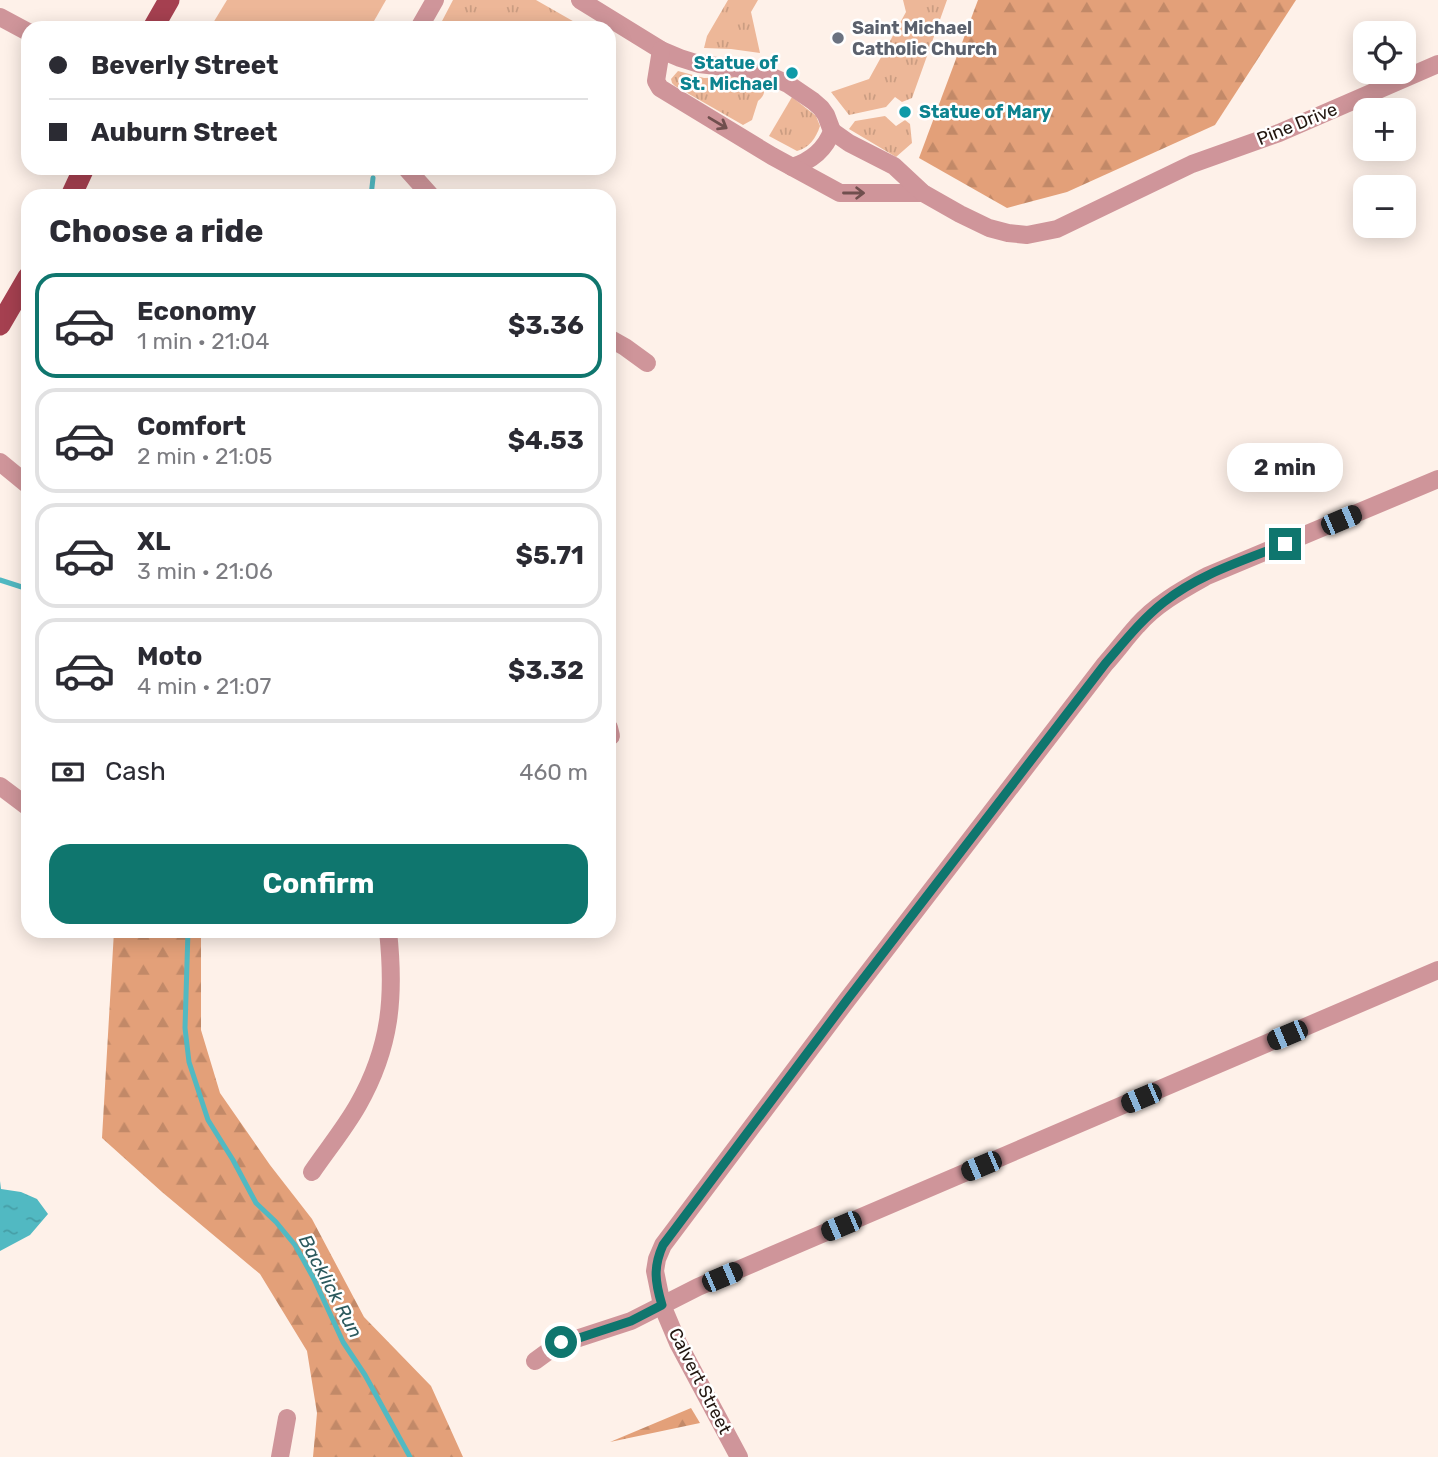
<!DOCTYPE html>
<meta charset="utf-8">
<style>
:root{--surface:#fff;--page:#f7f7f7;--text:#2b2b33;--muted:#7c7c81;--line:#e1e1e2;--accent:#0f766e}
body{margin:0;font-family:Rubik,sans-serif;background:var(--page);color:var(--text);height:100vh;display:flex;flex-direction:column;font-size:26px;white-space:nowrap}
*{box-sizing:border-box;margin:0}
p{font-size:23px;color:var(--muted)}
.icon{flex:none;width:38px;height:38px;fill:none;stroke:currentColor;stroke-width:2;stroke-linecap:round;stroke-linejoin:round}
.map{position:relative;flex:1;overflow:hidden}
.side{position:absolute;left:21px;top:189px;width:595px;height:749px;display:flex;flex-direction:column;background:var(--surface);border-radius:21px;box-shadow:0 4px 18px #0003}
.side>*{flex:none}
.guide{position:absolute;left:21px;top:21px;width:595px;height:154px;border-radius:21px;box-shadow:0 4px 18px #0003;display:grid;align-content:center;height:154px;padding:0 28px;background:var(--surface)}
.buttons{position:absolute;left:1353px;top:21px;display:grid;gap:14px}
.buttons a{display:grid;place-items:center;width:63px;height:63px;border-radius:14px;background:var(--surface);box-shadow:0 4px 18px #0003;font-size:35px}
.end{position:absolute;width:32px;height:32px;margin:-16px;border:9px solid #0f766e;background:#fff;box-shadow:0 0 0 4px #fff}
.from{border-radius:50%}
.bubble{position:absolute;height:49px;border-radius:21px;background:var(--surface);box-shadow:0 4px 18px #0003;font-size:23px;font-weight:700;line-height:49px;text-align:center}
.car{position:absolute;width:21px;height:42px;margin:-21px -10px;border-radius:9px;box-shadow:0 0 5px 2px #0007;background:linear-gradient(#222 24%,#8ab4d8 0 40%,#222 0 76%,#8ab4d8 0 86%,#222 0)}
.guide b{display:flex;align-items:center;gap:24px;height:66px;font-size:26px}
.guide b+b{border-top:2px solid var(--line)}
.guide i{width:18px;height:18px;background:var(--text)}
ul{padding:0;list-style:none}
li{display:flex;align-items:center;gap:21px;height:105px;margin:0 14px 10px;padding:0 14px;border:4px solid var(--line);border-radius:21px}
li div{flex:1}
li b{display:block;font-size:26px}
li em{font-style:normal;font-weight:700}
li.active{border-color:var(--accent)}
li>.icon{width:63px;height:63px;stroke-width:1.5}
h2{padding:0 28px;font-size:32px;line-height:84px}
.pay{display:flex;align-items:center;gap:18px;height:77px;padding:0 28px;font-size:26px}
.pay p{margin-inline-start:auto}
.button{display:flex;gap:14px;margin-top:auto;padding:14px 28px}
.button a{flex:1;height:80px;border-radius:21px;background:var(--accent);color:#fff;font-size:28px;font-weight:700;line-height:80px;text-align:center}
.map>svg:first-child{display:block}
.grass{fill:url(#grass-tufts)}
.forest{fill:url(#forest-firs)}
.park{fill:#edb798}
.water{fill:url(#water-ripples)}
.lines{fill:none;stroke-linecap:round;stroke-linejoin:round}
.stream{stroke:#51b9c2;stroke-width:5}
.minor{stroke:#cf959a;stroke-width:18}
.major{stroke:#a54050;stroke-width:21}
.oneway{stroke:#704f4e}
.route{stroke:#0f766e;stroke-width:9}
.worship-dot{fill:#6b7280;stroke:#fff;stroke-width:2.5}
.culture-dot{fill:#0f9aa8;stroke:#fff;stroke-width:2.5}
.labels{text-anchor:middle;stroke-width:5;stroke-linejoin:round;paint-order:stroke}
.worship-label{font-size:18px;font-weight:bold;fill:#5b616d;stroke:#fff;text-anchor:start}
.culture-label{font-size:18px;font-weight:bold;fill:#0d838f;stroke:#fff;text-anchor:end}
.street-label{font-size:18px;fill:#221610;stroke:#fff}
.water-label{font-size:19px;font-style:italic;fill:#2c5a5e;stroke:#fff}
</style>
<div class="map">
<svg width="1438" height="1457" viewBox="0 0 1438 1457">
<defs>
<pattern id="grass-tufts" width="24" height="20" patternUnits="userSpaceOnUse" patternTransform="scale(1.75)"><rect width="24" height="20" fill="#edb798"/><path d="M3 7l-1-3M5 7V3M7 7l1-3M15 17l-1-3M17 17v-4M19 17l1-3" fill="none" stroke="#cb9d82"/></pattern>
<pattern id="forest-firs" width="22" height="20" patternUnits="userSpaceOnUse" patternTransform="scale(1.75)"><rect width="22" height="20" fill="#e3a079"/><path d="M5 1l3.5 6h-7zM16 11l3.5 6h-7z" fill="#c28968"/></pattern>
<pattern id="water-ripples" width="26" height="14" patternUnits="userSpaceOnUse" patternTransform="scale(1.75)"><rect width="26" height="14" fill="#51b9c2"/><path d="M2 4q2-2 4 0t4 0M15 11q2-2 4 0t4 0" fill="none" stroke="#469ea6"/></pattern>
</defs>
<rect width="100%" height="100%" fill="#fef1e9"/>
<!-- grass -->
<g class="grass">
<polygon points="453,0 536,0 585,28 501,28 491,22 487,28 449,28 441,23"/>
<polygon points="728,0 758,0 751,12 760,53 731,49 704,48 707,36"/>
<polygon points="903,0 947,0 912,98 902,102 895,97 886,107 849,115 831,92 869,79 906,12"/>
<path d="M678 71 704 78 733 77 764 86C765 94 763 97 758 101L752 120 743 125 675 86 672 83 671 79Z"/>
<path d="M792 97 816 116 820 126C816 138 809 148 797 151L769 136Z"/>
<polygon points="885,116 896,126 905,120 910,124 912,143 896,157 849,129 855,121"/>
</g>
<!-- forest -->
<g class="forest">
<polygon points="978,0 1296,0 1215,125 1067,192 1007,208 919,158"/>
<polygon points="114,931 201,931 201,1030 220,1093 270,1165 312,1219 364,1317 431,1386 463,1457 313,1457 317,1413 307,1351 260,1274 162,1192 102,1138"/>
<polygon points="691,1408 700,1423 610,1442"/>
</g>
<!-- park -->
<polygon class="park" points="227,0 386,0 370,28 210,28"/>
<!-- water -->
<polygon class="water" points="0,1181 1,1189 21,1192 37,1199 48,1214 30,1235 0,1251"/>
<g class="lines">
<!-- stream -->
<g class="stream">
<polyline points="371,196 373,178"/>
<polyline points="0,580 28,589"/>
<polyline points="188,931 185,1028 189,1062 208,1120 233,1160 256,1203 276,1222 295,1245 314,1279 343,1342 365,1375 410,1457"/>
</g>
<!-- minor -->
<g class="minor">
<path d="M580 0 661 50 680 58 699 64 743 69 770 76 788 84 813 101 821 108 826 115 832 131C825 150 811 161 792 167"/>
<polyline points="0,17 28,32"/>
<polyline points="419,28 435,0"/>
<polyline points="661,50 656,81 660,88 772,156 840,193 923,193"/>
<polyline points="832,131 849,143 894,166 923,193 960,214 989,228 1008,233 1027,235 1057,229 1192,164 1279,133 1438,64"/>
<polyline points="406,168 431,196"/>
<polyline points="609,338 625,347 647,363"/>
<polyline points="0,462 28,485"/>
<polyline points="609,728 611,736"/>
<polyline points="0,786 28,807"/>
<path d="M312 1172C327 1150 345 1128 358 1105 391 1047 395 996 388 931"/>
<polyline points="535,1361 561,1342 579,1338 631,1321 698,1287 1438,970"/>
<polyline points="280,1457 287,1418"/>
<path d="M739 1457 678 1343 662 1305 655 1271 657 1259 663 1245 847 1000 1105 664C1116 652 1126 638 1137 626 1156 604 1182 590 1207 576L1438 479"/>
</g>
<!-- major -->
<g class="major">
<polyline points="153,28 169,0"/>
<polyline points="71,196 84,168"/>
<polyline points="0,325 28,277"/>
</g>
</g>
<!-- one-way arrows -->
<defs><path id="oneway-shaft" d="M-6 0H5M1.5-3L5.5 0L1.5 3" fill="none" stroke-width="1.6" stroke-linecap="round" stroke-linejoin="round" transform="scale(1.75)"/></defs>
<g class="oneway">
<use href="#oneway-shaft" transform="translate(718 123) rotate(31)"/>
<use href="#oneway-shaft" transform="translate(854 193)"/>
</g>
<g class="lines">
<!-- route -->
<path class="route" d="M561 1342 579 1338 631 1321 662 1305C655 1282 653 1267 663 1245L847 1000 1105 664C1124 642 1141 620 1164 602 1199 574 1245 560 1285 544"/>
</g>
<!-- markers -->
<circle class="worship-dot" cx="838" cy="38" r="7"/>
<g class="culture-dot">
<circle cx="792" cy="73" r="7"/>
<circle cx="905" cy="112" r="7"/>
</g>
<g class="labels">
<!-- worship labels -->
<g class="worship-label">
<text x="852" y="34">Saint Michael<tspan x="852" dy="21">Catholic Church</tspan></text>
</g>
<!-- culture labels -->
<g class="culture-label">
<text x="778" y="69">Statue of<tspan x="778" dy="21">St. Michael</tspan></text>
<text x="919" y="118" text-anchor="start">Statue of Mary</text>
</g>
<!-- street labels -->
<g class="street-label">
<text transform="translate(1297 124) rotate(-22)" y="6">Pine Drive</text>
<text transform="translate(700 1381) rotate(63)" y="6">Calvert Street</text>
</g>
<!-- water labels -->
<g class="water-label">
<text transform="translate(331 1286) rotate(62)" y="7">Backlick Run</text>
</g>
</g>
</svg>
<div class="buttons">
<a><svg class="icon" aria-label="locate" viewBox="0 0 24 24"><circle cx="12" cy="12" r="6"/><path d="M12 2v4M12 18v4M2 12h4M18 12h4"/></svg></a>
<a>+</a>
<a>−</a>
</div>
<i class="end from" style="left:561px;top:1342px"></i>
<i class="end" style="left:1285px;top:544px"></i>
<div class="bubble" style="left:1227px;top:443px;width:116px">2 min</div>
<i class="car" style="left:1341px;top:520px;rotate:67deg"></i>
<i class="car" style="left:1287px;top:1035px;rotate:247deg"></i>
<i class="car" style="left:1141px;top:1098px;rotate:247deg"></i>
<i class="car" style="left:981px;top:1166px;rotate:247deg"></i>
<i class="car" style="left:841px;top:1226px;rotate:247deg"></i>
<i class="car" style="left:722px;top:1277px;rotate:67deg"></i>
<div class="guide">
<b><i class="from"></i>Beverly Street</b>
<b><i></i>Auburn Street</b>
</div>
<section class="side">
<h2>Choose a ride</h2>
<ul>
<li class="active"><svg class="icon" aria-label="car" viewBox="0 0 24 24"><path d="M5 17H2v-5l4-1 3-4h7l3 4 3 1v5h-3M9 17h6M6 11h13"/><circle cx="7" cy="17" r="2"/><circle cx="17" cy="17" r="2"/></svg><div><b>Economy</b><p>1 min · 21:04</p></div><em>$3.36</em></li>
<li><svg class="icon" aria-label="car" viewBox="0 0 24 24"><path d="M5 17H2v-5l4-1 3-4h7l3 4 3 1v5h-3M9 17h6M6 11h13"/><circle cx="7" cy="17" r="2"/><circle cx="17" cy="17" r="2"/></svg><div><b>Comfort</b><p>2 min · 21:05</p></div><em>$4.53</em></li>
<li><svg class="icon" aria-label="car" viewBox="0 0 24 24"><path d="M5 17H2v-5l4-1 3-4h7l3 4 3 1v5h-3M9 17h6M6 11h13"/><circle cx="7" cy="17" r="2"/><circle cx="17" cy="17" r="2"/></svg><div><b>XL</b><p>3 min · 21:06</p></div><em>$5.71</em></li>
<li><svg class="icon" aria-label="car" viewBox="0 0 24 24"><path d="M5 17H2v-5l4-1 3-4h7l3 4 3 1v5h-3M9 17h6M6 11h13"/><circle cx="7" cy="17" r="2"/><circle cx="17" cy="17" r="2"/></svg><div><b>Moto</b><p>4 min · 21:07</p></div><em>$3.32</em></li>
</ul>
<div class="pay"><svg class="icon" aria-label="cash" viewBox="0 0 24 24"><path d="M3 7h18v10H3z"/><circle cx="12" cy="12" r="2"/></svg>Cash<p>460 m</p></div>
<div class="button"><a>Confirm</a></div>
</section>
</div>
